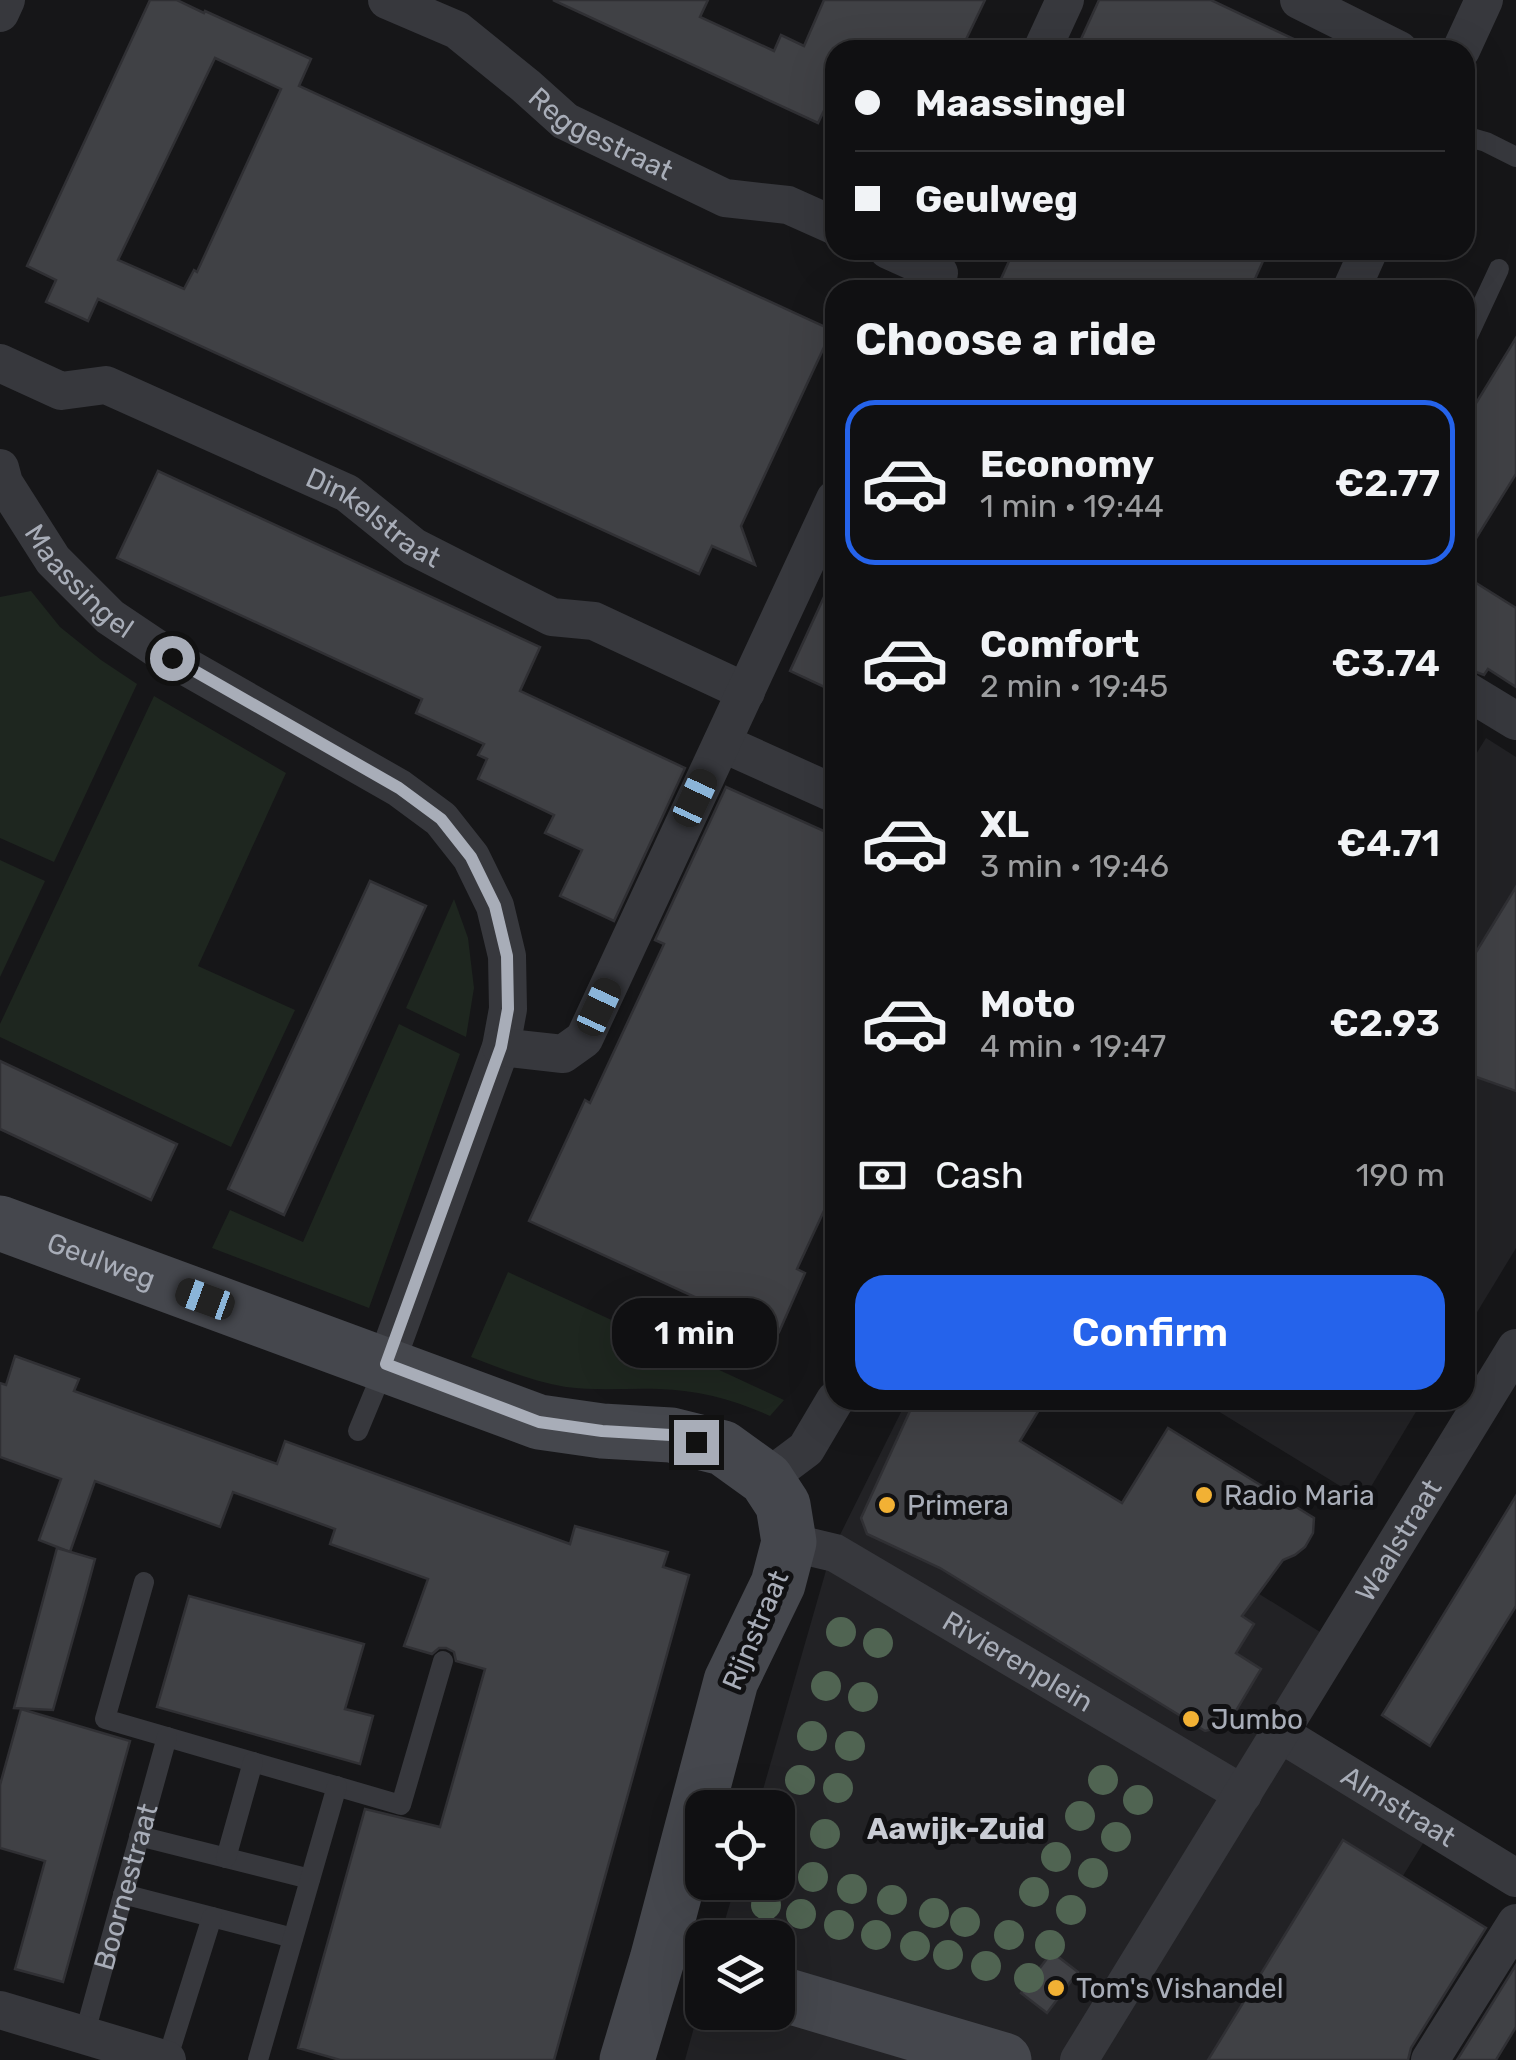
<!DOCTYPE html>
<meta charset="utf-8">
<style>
:root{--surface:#101012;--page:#1e1e20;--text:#f1f3f6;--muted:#9c9d9f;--line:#303032;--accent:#2563eb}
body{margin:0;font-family:Rubik,sans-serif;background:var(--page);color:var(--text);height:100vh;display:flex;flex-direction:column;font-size:38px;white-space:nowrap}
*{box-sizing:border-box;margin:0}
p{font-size:32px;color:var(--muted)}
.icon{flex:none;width:55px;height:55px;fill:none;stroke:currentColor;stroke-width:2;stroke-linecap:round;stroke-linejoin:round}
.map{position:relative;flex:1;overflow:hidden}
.details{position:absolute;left:825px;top:280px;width:650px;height:1130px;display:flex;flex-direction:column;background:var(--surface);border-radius:30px;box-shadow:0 10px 40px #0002,0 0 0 2px var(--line)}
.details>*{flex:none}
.hud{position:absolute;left:825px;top:40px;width:650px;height:220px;border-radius:30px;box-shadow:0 10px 40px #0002,0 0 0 2px var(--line);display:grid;align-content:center;height:220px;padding:0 30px;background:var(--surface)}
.tools{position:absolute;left:685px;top:1790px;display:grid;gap:20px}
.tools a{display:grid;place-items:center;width:110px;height:110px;border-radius:20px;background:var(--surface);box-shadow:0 10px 40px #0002,0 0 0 2px var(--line);font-size:50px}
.end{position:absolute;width:45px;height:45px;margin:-22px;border:12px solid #a8adb8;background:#111;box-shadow:0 0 0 5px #111}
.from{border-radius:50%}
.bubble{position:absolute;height:70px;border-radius:30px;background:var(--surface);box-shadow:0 10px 40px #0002,0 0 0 2px var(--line);font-size:32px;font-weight:600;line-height:70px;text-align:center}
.car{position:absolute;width:30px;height:60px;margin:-30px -15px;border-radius:12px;box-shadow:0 0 8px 2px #0007;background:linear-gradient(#222 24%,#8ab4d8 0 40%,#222 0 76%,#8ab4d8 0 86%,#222 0)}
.hud b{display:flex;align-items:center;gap:35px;height:95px;font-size:38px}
.hud b+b{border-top:2px solid var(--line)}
.hud i{width:25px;height:25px;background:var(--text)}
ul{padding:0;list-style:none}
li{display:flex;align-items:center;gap:30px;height:165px;margin:0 20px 15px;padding:0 10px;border:5px solid transparent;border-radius:30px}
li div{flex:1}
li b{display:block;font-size:38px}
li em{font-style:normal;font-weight:600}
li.active{border-color:var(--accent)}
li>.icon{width:90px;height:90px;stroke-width:1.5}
h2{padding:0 30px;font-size:45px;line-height:120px}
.pay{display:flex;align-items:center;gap:25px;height:110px;padding:0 30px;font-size:38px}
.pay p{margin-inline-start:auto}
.button{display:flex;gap:20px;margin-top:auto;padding:20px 30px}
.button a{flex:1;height:115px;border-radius:30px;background:var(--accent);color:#fff;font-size:40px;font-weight:600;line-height:115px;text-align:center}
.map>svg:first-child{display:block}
.built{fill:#222225}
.green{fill:#1e261f}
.building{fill:#404145;stroke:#303034;stroke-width:2.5;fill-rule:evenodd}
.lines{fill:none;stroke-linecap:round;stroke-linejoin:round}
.lane{stroke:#37383d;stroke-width:20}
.street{stroke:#37383d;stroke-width:38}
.secondary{stroke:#45474d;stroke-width:55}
.tree{fill:#506452}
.route{stroke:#a8adb8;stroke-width:12}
.poi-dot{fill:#f2b134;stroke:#111113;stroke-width:4}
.labels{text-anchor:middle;stroke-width:10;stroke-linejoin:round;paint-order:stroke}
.street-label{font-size:28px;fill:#a8adb8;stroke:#111113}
.poi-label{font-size:28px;fill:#a8adb8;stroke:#111113;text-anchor:start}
.neighbourhood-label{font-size:30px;font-weight:bold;fill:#c9ccd4;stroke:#111113}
</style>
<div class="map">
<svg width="1516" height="2060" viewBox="0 0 1516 2060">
<rect width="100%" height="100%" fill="#161618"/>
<!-- built -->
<g class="built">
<polygon points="1486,738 1516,757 1516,1248 1465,1332 1465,772"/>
<polygon points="907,1400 950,1400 1336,1642 1281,1734 1433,1827 1290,2060 685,2060 702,1998 702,2012 778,2012 778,1938 720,1937 736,1883 778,1882 778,1808 758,1807 831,1553"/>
<polygon points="1200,1400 1423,1400 1363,1500"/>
</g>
<!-- green -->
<g class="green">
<polygon points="31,591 60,627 101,660 137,684 54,862 0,838 0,597"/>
<polygon points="154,696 286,773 198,966 295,1010 231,1147 0,1037 0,1024"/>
<polygon points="0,860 45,881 0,977"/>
<polygon points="454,899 468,938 474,988 466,1037 406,1008"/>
<polygon points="399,1024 460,1054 369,1308 212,1248 230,1210 303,1242"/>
<path d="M508 1272 784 1400 770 1416C735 1400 698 1390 659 1389 628 1388 596 1391 566 1387 532 1381 502 1369 471 1357Z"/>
</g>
<!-- building -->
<g class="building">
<path d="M150 0H177L204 13 205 11 311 59 299 86 832 330 741 526 755 565 712 546 699 574 98 299 88 321 46 302 56 280 27 266ZM215 58 281 89 197 272 194 270 184 289 118 260Z"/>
<polygon points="553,0 708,0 700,17 774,51 781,35 804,46 824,0 985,0 961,50 835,50 835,88 818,123"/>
<polygon points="1099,0 1211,0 1317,50 1076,50"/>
<polygon points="1014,250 1268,250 1250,290 996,290"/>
<polygon points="1516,338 1516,474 1465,556 1465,421"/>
<polygon points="158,471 540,647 520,691 685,768 614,921 560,896 582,850 545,833 554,815 478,779 487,759 478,755 484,744 416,713 422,699 117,558"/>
<polygon points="835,573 835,692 790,671"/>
<polygon points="1465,576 1516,608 1516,687 1488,669 1484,675 1465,668"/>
<polygon points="726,787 835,836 835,1187 797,1269 805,1273 779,1332 759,1323 758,1326 529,1221 585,1100 590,1103 664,944 655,940"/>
<polygon points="370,881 426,906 284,1215 228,1189"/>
<polygon points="1516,887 1516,1091 1465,1073 1465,970"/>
<polygon points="0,1061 177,1144 151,1200 0,1129"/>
<polygon points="15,1356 79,1379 74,1391 277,1464 285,1441 570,1544 575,1526 668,1552 663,1567 689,1575 554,2060 340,2060 298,2048 365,1809 440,1827 485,1669 456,1661 454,1652 446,1648 439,1648 432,1654 404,1646 428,1579 330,1544 335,1529 233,1492 220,1527 95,1481 70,1552 39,1540 61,1479 0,1457 0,1383 6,1385"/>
<polygon points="915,1400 1045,1400 1020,1441 1122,1503 1168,1428 1314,1518 1313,1533 1305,1547 1295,1555 1283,1560 1242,1616 1254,1624 1236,1653 1261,1669 1227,1726 1205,1731 940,1568 867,1534 861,1518"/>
<polygon points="1516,1496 1516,1606 1430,1746 1382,1715"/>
<polygon points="57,1548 95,1559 85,1596 53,1710 14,1708"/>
<polygon points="189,1596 364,1644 345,1709 373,1716 360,1764 157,1707"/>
<polygon points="21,1709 130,1741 63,1982 15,1969 45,1861 0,1848 0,1785"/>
<polygon points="1343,1840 1486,1928 1411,2048 1408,2060 1208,2060"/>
<polygon points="1052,1952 1078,1972 1047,2013 1021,1993"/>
<polygon points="1516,1965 1516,2027 1496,2060 1457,2060"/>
</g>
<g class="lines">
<!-- lane -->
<g class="lane">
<polyline points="1465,136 1486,142 1516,157"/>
<polyline points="1465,342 1499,269"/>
<polyline points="358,1431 385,1366"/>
<polyline points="144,1582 105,1719 401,1805 443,1661"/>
<polyline points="139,1836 310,1879"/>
<polyline points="226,1858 253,1762"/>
<polyline points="123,1894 293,1938"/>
<path id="s1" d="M84 2036 167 1737"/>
<polyline points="167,2060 212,1917"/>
<polyline points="258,2060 337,1786"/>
</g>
<!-- street -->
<g class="street">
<path id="s2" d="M387 0 457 30 526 86 565 121 725 198 788 205 835 226"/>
<polyline points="1299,0 1399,50"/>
<polyline points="0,13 6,0"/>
<polyline points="1042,50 1065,0"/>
<polyline points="1461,50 1484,0"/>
<polyline points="888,250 939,273"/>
<polyline points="1351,290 1369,250"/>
<path id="s3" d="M0 363 61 391 106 385 347 493 414 547 552 617 594 621 746 692"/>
<path id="s4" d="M0 468 4 483 53 560 110 617 171 658 399 788 441 819 471 857 495 906 507 956 508 1009 501 1047 385 1365"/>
<polyline points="1465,690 1516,721"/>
<polyline points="722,743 835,794"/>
<polyline points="501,1047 563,1054 584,1039 835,499"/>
<polyline points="766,1479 806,1449 835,1400"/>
<path id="s5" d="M789 1542 835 1553 1243 1794"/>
<path id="s6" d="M1281 1734 1516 1878"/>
<polyline points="0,2010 167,2060"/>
<path id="s7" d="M1079 2060 1516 1348"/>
<polyline points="1430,2060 1516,1923"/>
</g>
<!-- secondary -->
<g class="secondary">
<path id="s8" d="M0 1223 539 1422 602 1431 671 1435 723 1448 766 1479 783 1505 789 1542 778 1584 731 1681 657 1960 627 2060"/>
<polyline points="778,1993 1004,2060"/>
</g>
</g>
<!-- trees -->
<g class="tree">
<circle cx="841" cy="1632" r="15"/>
<circle cx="878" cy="1643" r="15"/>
<circle cx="826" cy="1686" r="15"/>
<circle cx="863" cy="1697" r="15"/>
<circle cx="812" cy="1736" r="15"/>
<circle cx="850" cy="1746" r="15"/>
<circle cx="800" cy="1780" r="15"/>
<circle cx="1103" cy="1780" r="15"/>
<circle cx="838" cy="1788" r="15"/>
<circle cx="1138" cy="1800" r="15"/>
<circle cx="1080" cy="1816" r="15"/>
<circle cx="825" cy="1834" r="15"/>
<circle cx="1116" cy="1837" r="15"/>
<circle cx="1056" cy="1857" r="15"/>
<circle cx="1093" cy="1873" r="15"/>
<circle cx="813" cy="1877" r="15"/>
<circle cx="852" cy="1889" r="15"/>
<circle cx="1034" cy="1892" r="15"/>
<circle cx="892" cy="1900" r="15"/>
<circle cx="766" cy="1905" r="15"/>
<circle cx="1071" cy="1910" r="15"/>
<circle cx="934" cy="1913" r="15"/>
<circle cx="801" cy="1914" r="15"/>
<circle cx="965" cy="1922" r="15"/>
<circle cx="839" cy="1925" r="15"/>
<circle cx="876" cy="1935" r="15"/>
<circle cx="1009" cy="1935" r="15"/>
<circle cx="1050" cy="1945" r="15"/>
<circle cx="915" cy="1946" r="15"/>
<circle cx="948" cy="1955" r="15"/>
<circle cx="986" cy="1966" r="15"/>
<circle cx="1029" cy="1978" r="15"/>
</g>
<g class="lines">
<!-- route -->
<polyline class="route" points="172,658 399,788 441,819 471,857 495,906 507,956 508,1009 501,1047 386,1364 539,1422 602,1431 671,1435 696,1442"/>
</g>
<!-- markers -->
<g class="poi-dot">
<circle cx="1204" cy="1495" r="10"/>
<circle cx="887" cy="1505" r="10"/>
<circle cx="1191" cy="1719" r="10"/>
<circle cx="1056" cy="1988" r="10"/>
</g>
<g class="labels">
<!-- street labels -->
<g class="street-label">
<text dy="10" stroke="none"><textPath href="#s2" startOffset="255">Reggestraat</textPath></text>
<text dy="10" stroke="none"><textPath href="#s3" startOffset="412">Dinkelstraat</textPath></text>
<text dy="10" stroke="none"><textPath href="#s4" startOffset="140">Maassingel</textPath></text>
<text dy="10" stroke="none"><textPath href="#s8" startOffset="108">Geulweg</textPath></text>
<text dy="10" stroke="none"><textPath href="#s7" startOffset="610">Waalstraat</textPath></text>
<text transform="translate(755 1630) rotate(-67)" y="10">Rijnstraat</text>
<text dy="10" stroke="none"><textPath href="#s5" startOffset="260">Rivierenplein</textPath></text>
<text dy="10" stroke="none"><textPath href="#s6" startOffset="138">Almstraat</textPath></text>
<text dy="10" stroke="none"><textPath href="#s1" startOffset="155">Boornestraat</textPath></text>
</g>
<!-- poi labels -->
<g class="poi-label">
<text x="1224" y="1505">Radio Maria</text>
<text x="907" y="1515">Primera</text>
<text x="1211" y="1729">Jumbo</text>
<text x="1076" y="1998">Tom's Vishandel</text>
</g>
<!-- neighbourhood labels -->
<g class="neighbourhood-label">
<text x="956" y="1839">Aawijk-Zuid</text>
</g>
</g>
</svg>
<div class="tools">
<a><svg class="icon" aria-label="locate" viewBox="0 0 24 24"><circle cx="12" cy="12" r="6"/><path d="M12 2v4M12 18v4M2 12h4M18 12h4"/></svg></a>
<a><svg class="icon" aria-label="layers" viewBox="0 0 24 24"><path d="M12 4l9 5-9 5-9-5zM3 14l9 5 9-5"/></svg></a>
</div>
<i class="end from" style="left:172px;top:658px"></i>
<i class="end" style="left:696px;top:1442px"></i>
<div class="bubble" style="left:612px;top:1298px;width:165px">1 min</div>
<i class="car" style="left:695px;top:798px;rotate:25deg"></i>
<i class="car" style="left:599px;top:1007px;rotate:25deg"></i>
<i class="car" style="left:205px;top:1299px;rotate:290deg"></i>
<div class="hud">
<b><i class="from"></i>Maassingel</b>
<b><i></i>Geulweg</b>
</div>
<section class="details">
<h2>Choose a ride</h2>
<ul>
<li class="active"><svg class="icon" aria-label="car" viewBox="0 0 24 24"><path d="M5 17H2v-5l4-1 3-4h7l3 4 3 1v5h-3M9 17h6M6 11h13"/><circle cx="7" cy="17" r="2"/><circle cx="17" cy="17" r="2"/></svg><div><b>Economy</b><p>1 min · 19:44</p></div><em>€2.77</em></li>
<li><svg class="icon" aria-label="car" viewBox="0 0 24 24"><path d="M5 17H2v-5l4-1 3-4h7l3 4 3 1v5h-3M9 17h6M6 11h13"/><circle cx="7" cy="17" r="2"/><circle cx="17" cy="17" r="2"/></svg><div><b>Comfort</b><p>2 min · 19:45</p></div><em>€3.74</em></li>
<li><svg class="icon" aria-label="car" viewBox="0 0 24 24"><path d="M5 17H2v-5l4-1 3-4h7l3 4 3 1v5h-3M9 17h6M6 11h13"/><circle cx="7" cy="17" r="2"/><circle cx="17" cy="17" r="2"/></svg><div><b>XL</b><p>3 min · 19:46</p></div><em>€4.71</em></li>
<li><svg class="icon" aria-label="car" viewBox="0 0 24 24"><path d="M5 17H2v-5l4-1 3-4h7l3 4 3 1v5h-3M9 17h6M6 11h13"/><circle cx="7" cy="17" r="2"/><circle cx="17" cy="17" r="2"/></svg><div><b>Moto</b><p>4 min · 19:47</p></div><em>€2.93</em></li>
</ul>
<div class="pay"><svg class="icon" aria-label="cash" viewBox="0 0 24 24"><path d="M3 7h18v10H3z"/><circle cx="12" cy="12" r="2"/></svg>Cash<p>190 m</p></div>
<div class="button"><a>Confirm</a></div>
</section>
</div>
